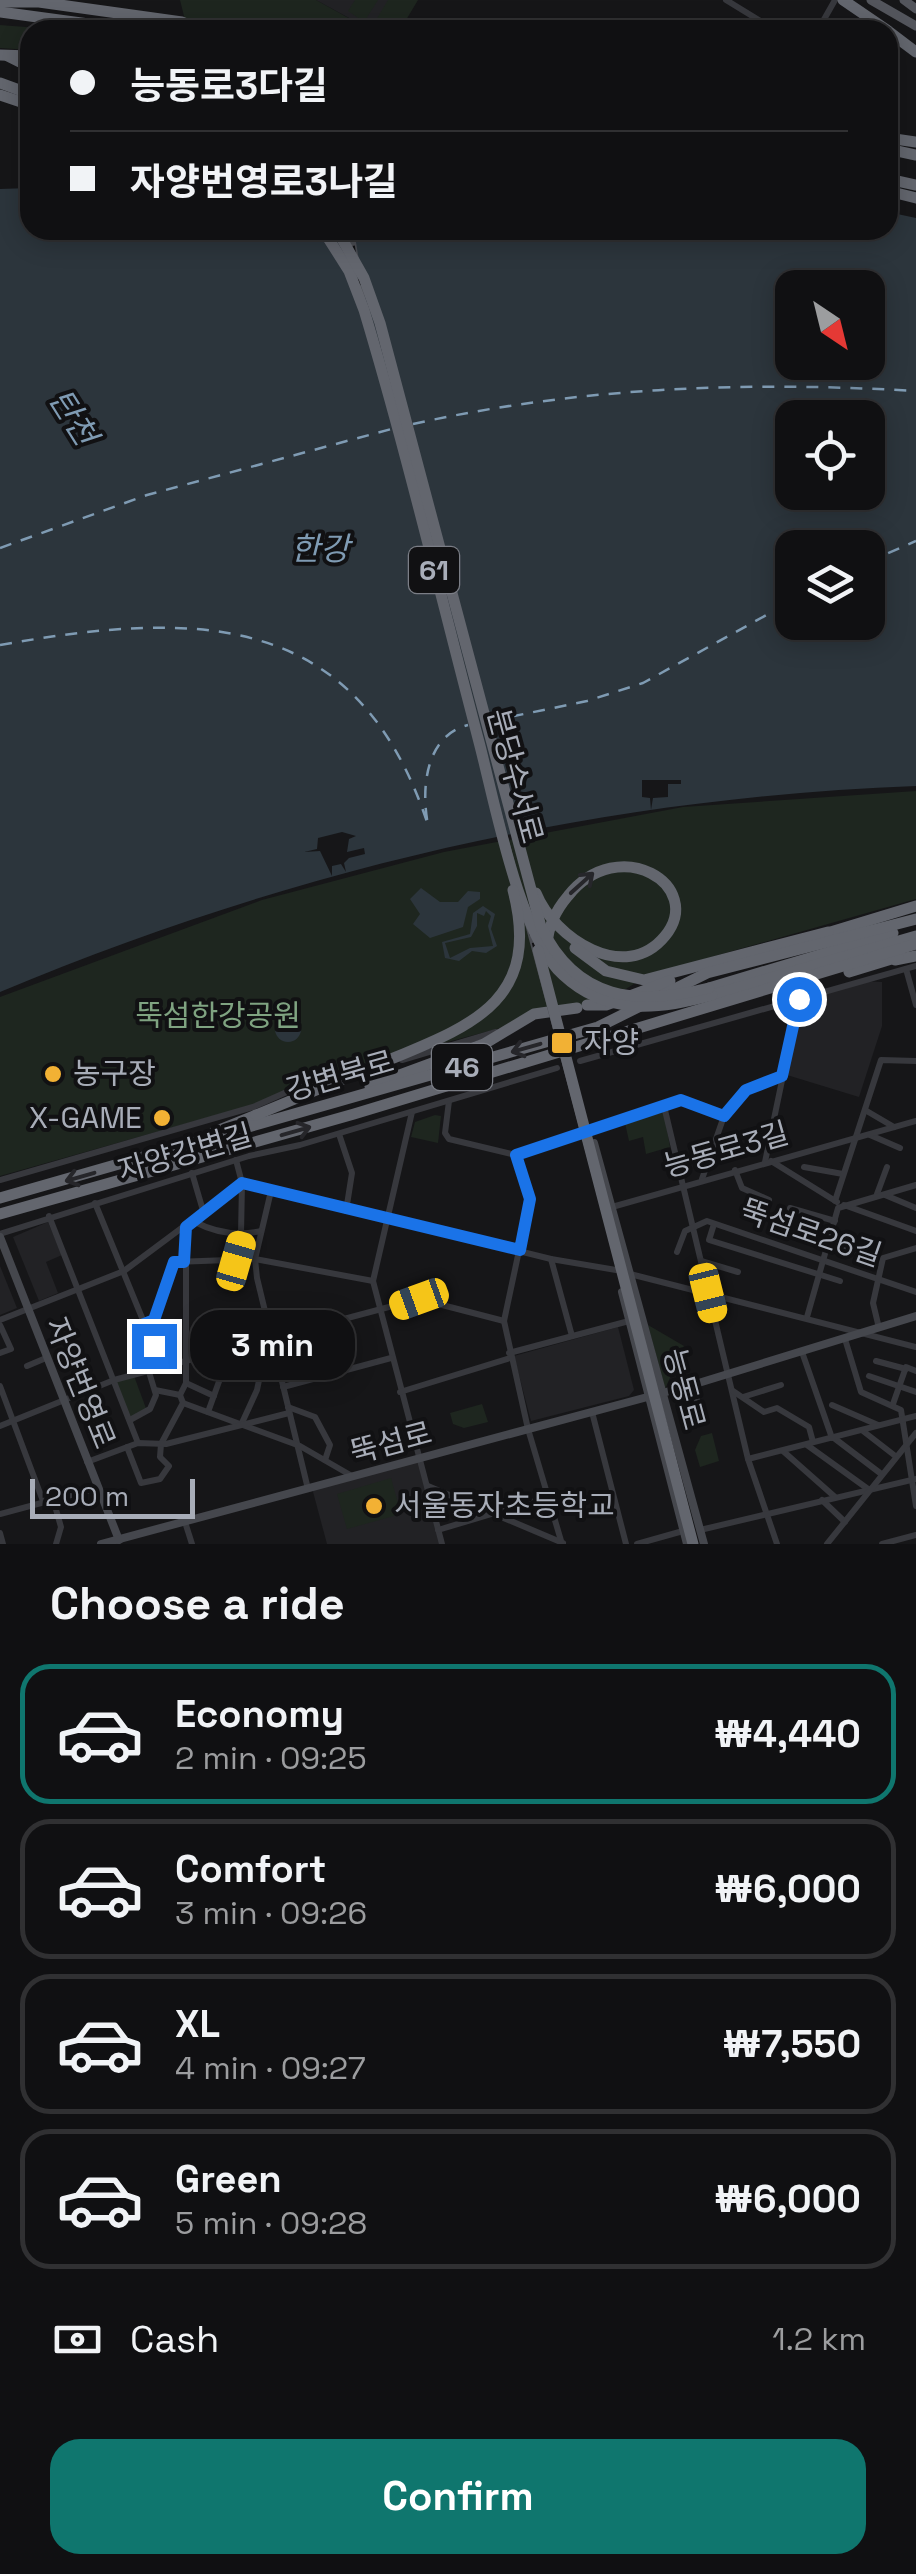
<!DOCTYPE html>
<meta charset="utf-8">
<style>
:root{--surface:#101012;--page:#19191b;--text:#f1f3f6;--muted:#9c9d9f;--line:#303032;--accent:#0f766e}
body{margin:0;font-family:"Space Grotesk","Noto Sans KR",sans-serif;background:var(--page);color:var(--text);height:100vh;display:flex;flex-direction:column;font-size:38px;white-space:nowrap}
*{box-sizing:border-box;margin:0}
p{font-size:32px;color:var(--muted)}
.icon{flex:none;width:55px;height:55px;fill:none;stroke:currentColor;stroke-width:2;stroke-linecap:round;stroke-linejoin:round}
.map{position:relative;height:1544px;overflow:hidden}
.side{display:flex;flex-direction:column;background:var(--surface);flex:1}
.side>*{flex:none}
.top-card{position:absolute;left:20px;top:20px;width:878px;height:220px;border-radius:30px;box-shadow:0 5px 25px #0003,0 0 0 2px var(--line);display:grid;align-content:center;height:220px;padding:0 50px;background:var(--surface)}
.needle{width:65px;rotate:145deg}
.buttons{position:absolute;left:775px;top:270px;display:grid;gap:20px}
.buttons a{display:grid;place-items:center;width:110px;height:110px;border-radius:20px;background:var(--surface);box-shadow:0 5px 25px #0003,0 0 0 2px var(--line);font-size:50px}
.scale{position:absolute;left:30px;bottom:25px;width:165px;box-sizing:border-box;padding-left:10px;border:5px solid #a8adb8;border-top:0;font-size:28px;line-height:35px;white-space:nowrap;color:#a8adb8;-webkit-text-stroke:8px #111113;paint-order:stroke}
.end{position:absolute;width:45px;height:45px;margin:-22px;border:12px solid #1a73e8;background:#fff;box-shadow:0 0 0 5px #fff}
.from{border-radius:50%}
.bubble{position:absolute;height:70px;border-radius:30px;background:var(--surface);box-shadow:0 5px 25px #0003,0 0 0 2px var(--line);font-size:32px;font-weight:800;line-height:70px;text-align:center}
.car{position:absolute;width:30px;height:60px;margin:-30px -15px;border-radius:12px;box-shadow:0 0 8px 2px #0007;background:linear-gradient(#f5c518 24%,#345 0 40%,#f5c518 0 76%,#345 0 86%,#f5c518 0)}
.top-card b{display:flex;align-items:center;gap:35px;height:95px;font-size:38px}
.top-card b+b{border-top:2px solid var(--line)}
.top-card i{width:25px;height:25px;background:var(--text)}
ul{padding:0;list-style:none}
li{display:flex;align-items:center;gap:30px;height:140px;margin:0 20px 15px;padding:0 30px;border:5px solid var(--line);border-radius:30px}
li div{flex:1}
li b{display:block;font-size:38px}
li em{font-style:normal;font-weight:800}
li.on{border-color:var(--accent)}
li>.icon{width:90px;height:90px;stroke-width:1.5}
h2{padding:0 50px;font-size:45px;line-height:120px}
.pay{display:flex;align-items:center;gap:25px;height:110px;padding:0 50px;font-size:38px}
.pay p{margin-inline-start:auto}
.primary-button{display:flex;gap:20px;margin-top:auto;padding:20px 50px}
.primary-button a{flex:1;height:115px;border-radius:30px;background:var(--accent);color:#fff;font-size:40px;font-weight:800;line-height:115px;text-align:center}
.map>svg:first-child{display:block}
.built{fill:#222225}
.green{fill:#1e261f}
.water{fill:#2c353c;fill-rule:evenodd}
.pier{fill:#161618}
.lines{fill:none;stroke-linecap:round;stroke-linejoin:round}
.ferry{stroke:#7f9bb3;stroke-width:2.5;stroke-dasharray:12 10;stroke-linecap:butt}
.street{stroke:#37383d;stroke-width:6}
.secondary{stroke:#45474d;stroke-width:8}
.primary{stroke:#53555c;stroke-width:9}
.highway{stroke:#63666e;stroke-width:11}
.rail-casing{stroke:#4a4c52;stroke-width:6}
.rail{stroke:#111113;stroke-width:2.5;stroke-dasharray:8;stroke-linecap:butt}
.highway-bridge{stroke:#63666e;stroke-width:11}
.oneway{stroke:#26262a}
.route{stroke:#1a73e8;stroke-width:12}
.poi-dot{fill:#f2b134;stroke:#111113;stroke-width:4}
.labels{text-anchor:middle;stroke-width:8;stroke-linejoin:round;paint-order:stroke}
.shield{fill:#111113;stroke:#7b7e86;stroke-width:2.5}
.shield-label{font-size:28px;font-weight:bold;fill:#a8adb8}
.street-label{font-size:30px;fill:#a8adb8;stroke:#111113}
.park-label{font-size:30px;fill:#7fa381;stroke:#111113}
.poi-label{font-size:30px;fill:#a8adb8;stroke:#111113;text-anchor:start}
.water-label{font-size:32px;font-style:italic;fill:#7f9bb3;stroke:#111113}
</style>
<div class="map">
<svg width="916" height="1544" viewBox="0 0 916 1544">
<rect width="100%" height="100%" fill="#161618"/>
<!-- built -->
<g class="built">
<polygon points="316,0 389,0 371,30"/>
<polygon points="858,981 882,982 882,1026 859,1097 787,1075 802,998"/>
<polygon points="48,1222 62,1255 46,1262 58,1293 39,1301 13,1237"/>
<polygon points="0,1266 17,1308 0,1315"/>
<polygon points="618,1327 634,1390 629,1396 531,1421 514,1356"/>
<polygon points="419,1459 442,1544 327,1544 312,1488"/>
</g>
<!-- green -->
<g class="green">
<polygon points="180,0 316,0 370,30 388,0 418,0 400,30 224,30 185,20"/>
<polygon points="355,0 378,0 364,22 348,11"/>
<polygon points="0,25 64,30 30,30 30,50 0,48"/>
<polygon points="916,791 916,899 648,975 610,999 315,1077 252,1105 0,1176 0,997 262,900 444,852 683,807"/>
<polygon points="664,1112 670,1147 646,1154 643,1137 629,1141 625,1123"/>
<polygon points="435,1115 441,1116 438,1143 411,1137 415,1122"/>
<polygon points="648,1325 684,1346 665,1389"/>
<polygon points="134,1376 147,1411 130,1420 114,1380"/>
<polygon points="482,1404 488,1422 464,1428 453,1424 450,1413"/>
<polygon points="712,1433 719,1461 700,1467 695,1450 701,1436"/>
<polygon points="391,1478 401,1514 347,1529 337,1494"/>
</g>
<!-- water -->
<g class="water">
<path d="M30 188V230H888V212L916 218V786C599 798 293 869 0 992V189ZM792 288H868V362H792ZM792 418H868V492H792ZM792 548H868V622H792Z"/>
<polygon points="421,888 440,902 458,902 468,891 480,892 480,899 468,907 463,927 430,938 413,924 420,914 410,899"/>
<path d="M483 906 495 914 491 929 497 946 486 953 472 951 459 961 445 958 442 942 470 934 473 913ZM486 911 491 916 488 926 493 946 470 948 450 958 445 943 471 937 477 926V913L484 916Z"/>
<circle cx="288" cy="1029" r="13"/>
</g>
<!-- pier -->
<g class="pier">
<polygon points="642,780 681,780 681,784 668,784 668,797 653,798 651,810 650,798 642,797"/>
<polygon points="342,832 356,836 349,839 347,852 364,848 365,854 349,858 344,863 346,872 341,864 332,866 332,876 320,851 304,852 317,849 318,838"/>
</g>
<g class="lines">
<!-- ferry -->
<g class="ferry">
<path d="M413 424C580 387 746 381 916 391"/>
<polyline points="0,548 147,495 395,428"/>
<polyline points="868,562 916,541"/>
<path d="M0 645C193 611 357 607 428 825 421 789 425 736 468 725"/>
<polyline points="490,721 587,701 643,683 792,601"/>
</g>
<!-- street -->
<g class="street">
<polyline points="726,0 775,30"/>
<polyline points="818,30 835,0"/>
<polyline points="888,106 891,118"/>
<polyline points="906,969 916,1005"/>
<polyline points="402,1060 496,1032"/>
<polyline points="580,1061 916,966"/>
<polyline points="449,1101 445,1133 449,1139 516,1155"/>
<polyline points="664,1106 748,1459 777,1544"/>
<polyline points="865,1110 894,1127"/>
<polyline points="412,1112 373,1281 442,1544"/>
<polyline points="339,1134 352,1173 346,1211"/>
<polyline points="870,1135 900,1148"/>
<polyline points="236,1160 242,1183 241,1234"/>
<polyline points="771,1161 837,1202"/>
<polyline points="765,1162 799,999"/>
<polyline points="804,1167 843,1174"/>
<polyline points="735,1170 742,1188 769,1200"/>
<polyline points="192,1173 204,1214"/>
<polyline points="702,1179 724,1116"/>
<polyline points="0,1180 253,1107 316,1079 346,1073"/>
<polyline points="242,1183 551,1259 616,1270"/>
<polyline points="271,1191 255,1259 257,1278 308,1489"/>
<polyline points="877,1194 887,1167"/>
<polyline points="885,1195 916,1208"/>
<polyline points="835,1201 881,1060 916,1061"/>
<polyline points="95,1203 163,1369"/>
<polyline points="844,1205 916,1231"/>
<polyline points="612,1207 916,1121"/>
<polyline points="790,1208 835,1221"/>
<polyline points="49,1216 138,1443"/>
<path d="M195 1222C216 1233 238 1236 261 1231"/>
<polyline points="714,1224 709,1240 840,1281"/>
<polyline points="0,1234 249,1156 300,1145 557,1068"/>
<polyline points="830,1244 868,1255"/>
<polyline points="677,1252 685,1231 707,1221 916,1292"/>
<polyline points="551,1259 572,1336"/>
<polyline points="235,1261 243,1235"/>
<polyline points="701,1261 738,1272"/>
<polyline points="630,1274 916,1347"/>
<polyline points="807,1317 838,1208 916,1185"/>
<polyline points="0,1320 124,1271 242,1183"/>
<polyline points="144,1324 154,1320 175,1262 255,1259 373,1281"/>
<polyline points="0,1325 11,1349 0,1353"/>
<polyline points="879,1328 873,1303 883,1258 916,1248"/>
<polyline points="845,1339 861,1392 901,1410 916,1506"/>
<polyline points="233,1350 263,1361 275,1359"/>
<polyline points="802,1352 832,1438"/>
<polyline points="509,1353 629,1321"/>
<polyline points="876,1361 906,1369"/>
<polyline points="27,1366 46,1358"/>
<polyline points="869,1376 916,1392"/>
<polyline points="186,1383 214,1396"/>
<polyline points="692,1385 699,1406"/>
<polyline points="0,1386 43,1501"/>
<polyline points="283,1387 391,1358"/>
<polyline points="155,1390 180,1395"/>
<polyline points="733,1391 764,1412 777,1408 809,1427 813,1442"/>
<polyline points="400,1392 510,1358"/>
<polyline points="743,1397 781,1385"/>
<polyline points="183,1403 300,1446 352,1476"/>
<polyline points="893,1404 906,1367 916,1371"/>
<polyline points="832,1405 878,1425"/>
<polyline points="288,1407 315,1417 330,1445 325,1460"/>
<polyline points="208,1412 221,1376 220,1353"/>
<polyline points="592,1412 626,1544"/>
<polyline points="130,1420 150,1409 156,1395 149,1372"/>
<polyline points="241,1425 257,1390 263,1361"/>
<polyline points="0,1426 114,1380 419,1299 504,1321"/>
<polyline points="863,1431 894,1455"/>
<polyline points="834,1438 880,1473"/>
<polyline points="807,1445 868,1489"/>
<polyline points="127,1447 141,1483 160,1479 169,1466 160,1457 161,1444 183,1403 180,1395 186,1383 186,1227"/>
<polyline points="783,1451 835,1497"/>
<polyline points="748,1459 916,1416"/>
<polyline points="87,1462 138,1443 166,1444 289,1413"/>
<polyline points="428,1486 563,1543"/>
<polyline points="53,1499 61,1527 56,1544"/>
<polyline points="822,1500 845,1522"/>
<polyline points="0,1514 97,1488"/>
<polyline points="185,1522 192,1544"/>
<polyline points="438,1530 548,1497"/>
<polyline points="700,1530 916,1479"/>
<polyline points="0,1533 3,1544"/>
<polyline points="562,1544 528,1429 504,1321 530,1199 516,1155 681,1101 724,1116 746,1090 783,1075"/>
<polyline points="637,1544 683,1531"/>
<polyline points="827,1544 916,1433"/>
<polyline points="882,1544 916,1535"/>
</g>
<!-- secondary -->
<g class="secondary">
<polyline points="594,1143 704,1544"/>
<polyline points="0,1237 119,1540"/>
<polyline points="622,1292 687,1544"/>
<polyline points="101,1544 692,1385 916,1316"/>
</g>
<!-- primary -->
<g class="primary">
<polyline points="871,0 916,26"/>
<polyline points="904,0 916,9"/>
</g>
<!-- highway -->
<g class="highway">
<polyline points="843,0 887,30"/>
<polyline points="0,2 39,2 182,22 201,30"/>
<polyline points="0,12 133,30"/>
<polyline points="888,31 916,52"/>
<polyline points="8,56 30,67"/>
<polyline points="0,83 30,94"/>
<polyline points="0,95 30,105"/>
<polyline points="888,138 916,142"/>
<polyline points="888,149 916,155"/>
<polyline points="888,179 916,185"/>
<polyline points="888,191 916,198"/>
<path d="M536 893C554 938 625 985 665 936 706 886 619 832 568 896 556 910 548 927 547 945"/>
<polyline points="824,934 916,906"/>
<polyline points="575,948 606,971 644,980 828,932"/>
<polyline points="895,960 916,956"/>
<polyline points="849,972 898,957"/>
<polyline points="709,988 893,933"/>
<polyline points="712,995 916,936"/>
<polyline points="587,1005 606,1005 670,981"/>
<polyline points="370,1086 484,1044 534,1014 577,1008"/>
<polyline points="214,1132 256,1115"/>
<polyline points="0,1198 598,1027 707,973 916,919"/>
<polyline points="0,1214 354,1114 916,944"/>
</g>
<!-- rail casing -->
<g class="rail-casing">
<polyline id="rail" points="351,230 363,304 693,1544"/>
</g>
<!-- rail -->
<use href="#rail" class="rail"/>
<!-- highway-bridge -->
<g class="highway-bridge">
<polyline points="0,55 30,56"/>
<path d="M323 230 349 271 364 310C407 453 441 598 479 742 495 803 519 935 563 975 607 1016 659 1010 712 995"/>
<path d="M337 230 364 278 380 323 541 927C577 1001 637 1006 709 988"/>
<polyline points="538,950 693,1544"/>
<path d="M256 1115C299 1097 342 1079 384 1062 471 1026 542 1002 513 890"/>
</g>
</g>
<!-- one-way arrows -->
<defs><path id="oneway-shaft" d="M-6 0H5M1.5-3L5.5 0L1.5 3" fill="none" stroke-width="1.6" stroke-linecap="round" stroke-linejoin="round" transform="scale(2.5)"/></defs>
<g class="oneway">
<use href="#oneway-shaft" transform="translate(582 883) rotate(-42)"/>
<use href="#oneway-shaft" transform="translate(526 1048) rotate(164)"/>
<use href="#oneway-shaft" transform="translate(296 1131) rotate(-16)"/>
<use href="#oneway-shaft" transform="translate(80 1177) rotate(164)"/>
</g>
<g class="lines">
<!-- route -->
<polyline class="route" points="154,1346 144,1324 154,1320 174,1262 184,1262 186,1227 242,1183 520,1250 530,1199 516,1155 681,1100 724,1116 746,1090 782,1076 799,999"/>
</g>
<!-- markers -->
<g class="poi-dot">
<rect x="550" y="1031" width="24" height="24" rx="5"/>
<circle cx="53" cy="1074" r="10"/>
<circle cx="162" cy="1118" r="10"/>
<circle cx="374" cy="1506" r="10"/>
</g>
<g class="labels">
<!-- shield labels -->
<g class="shield">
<rect x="409" y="547" width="50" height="46" rx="8"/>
<rect x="432" y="1044" width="60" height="46" rx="8"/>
</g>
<g class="shield-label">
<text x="434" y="580">61</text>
<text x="462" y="1077">46</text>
</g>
<!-- street labels -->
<g class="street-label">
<text transform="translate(515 776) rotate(75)" y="10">분당수서로</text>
<text transform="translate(340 1076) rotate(-16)" y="10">강변북로</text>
<text transform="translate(726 1150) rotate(-16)" y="10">능동로3길</text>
<text transform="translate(185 1153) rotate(-16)" y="10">자양강변길</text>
<text transform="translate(811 1233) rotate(19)" y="10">뚝섬로26길</text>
<text transform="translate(80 1383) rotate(68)" y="10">자양번영로</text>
<text transform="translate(684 1389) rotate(75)" y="10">능동로</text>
<text transform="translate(391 1443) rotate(-15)" y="10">뚝섬로</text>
</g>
<!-- park labels -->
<g class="park-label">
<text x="218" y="1026">뚝섬한강공원</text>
</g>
<!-- poi labels -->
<g class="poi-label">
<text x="584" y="1053">자양</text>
<text x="73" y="1084">농구장</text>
<text x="142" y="1128" text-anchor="end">X-GAME</text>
<text x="394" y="1516">서울동자초등학교</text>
</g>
<!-- water labels -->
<g class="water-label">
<text transform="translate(73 417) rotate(58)" y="11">탄천</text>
<text x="320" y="560">한강</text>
</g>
</g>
</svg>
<div class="buttons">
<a><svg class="needle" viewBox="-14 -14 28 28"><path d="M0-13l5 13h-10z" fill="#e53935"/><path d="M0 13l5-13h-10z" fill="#9c9d9f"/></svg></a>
<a><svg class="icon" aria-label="locate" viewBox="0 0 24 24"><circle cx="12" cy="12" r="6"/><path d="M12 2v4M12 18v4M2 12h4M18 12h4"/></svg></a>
<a><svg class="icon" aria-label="layers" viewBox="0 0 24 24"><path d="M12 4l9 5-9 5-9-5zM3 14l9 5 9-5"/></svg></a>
</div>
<div class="scale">200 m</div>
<i class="end from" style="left:799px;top:999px"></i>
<i class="end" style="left:154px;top:1346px"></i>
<div class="bubble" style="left:190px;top:1310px;width:165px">3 min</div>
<i class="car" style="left:236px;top:1261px;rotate:16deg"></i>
<i class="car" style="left:708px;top:1293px;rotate:166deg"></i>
<i class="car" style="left:419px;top:1299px;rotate:250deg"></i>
<div class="top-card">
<b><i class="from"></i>능동로3다길</b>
<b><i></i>자양번영로3나길</b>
</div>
</div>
<section class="side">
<h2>Choose a ride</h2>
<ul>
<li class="on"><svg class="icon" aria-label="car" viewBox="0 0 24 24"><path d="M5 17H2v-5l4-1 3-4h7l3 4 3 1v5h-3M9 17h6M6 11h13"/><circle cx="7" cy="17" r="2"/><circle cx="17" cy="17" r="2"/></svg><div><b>Economy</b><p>2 min · 09:25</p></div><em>₩4,440</em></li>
<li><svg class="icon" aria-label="car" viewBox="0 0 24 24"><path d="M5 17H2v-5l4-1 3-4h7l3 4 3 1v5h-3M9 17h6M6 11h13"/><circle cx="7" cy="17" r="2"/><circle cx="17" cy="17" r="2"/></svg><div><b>Comfort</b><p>3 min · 09:26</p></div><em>₩6,000</em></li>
<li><svg class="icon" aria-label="car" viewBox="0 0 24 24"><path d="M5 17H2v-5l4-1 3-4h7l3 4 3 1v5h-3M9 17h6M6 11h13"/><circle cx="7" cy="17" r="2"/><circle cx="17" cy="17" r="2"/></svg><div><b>XL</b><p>4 min · 09:27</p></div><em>₩7,550</em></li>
<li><svg class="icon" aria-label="car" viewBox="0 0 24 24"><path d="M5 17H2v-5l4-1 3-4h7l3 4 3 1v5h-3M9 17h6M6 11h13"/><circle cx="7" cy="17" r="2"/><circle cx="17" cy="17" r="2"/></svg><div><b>Green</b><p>5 min · 09:28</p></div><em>₩6,000</em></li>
</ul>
<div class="pay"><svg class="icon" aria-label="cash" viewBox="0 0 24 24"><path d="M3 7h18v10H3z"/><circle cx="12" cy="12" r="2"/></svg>Cash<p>1.2 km</p></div>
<div class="primary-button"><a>Confirm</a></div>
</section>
